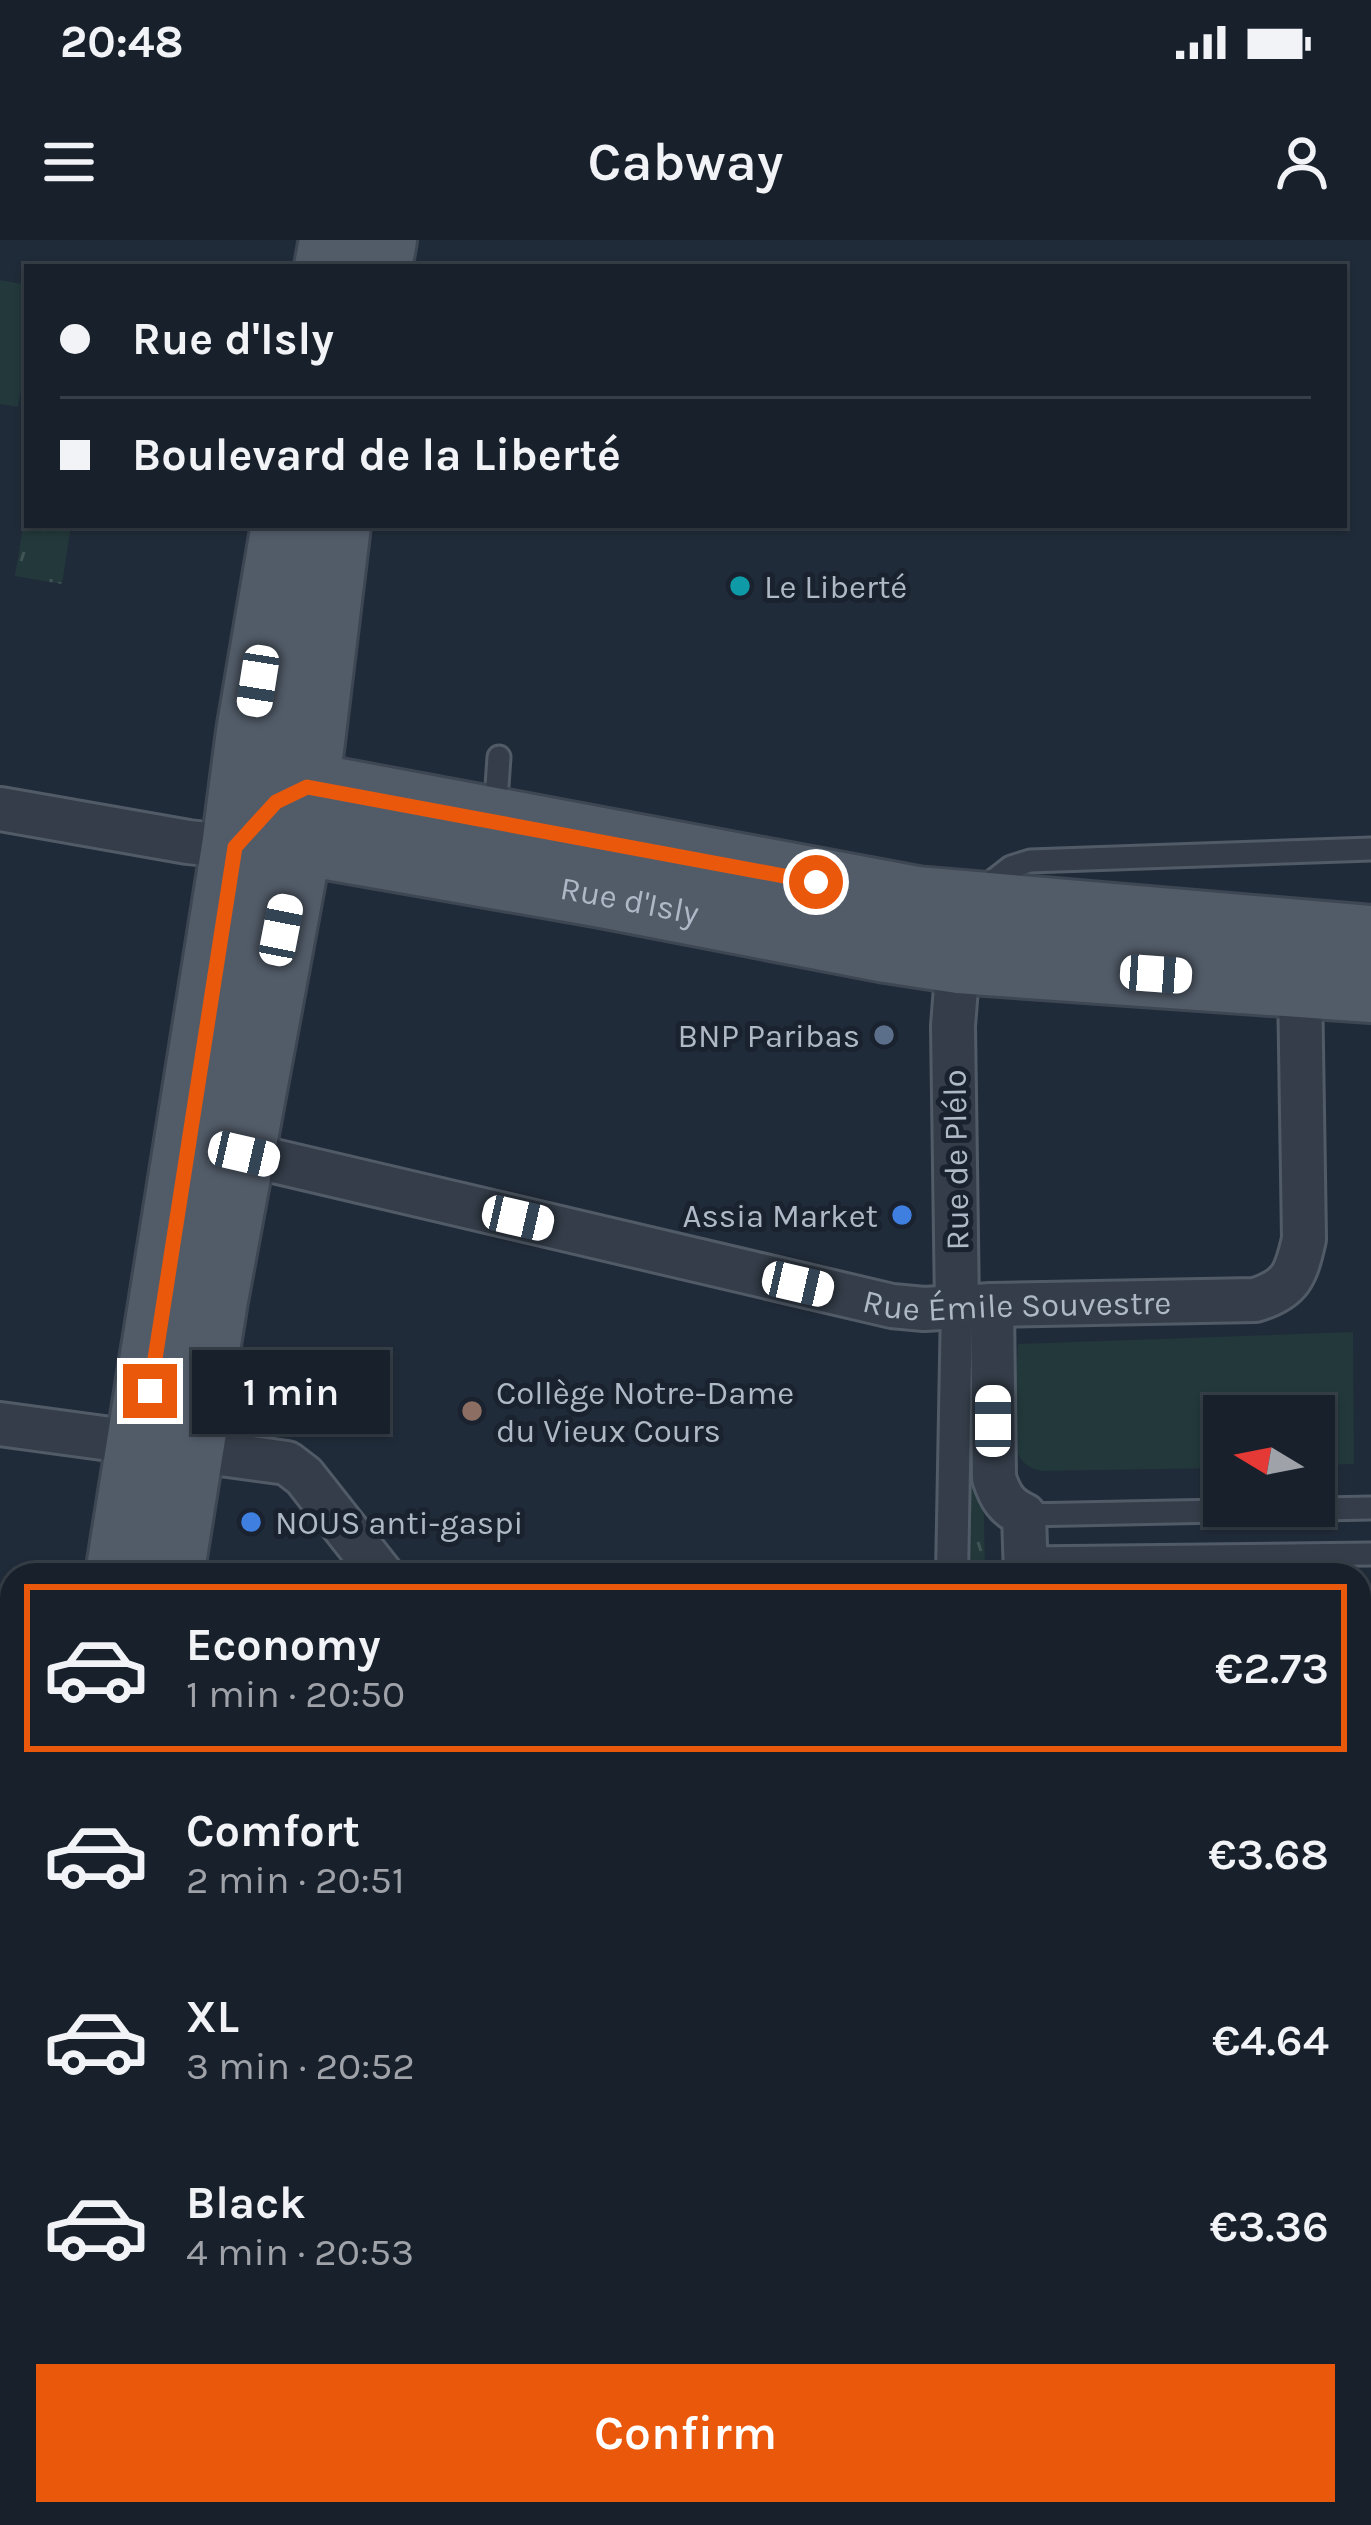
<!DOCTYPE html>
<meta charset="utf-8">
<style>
:root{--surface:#18202b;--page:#212833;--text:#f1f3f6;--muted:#9fa3a9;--line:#363e47;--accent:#ea580c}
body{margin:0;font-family:Karla,sans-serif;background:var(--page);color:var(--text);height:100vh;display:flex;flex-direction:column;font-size:45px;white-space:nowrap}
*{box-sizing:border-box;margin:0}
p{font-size:39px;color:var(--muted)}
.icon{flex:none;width:66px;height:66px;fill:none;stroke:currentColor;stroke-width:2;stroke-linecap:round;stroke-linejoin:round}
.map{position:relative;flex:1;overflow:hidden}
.side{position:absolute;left:0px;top:1323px;width:1371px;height:963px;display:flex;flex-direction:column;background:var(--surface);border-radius:36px 36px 0 0;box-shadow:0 3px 9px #0004,0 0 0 3px var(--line)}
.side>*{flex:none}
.top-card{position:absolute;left:24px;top:24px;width:1323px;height:264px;border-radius:0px;box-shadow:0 3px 9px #0004,0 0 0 3px var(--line);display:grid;align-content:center;height:264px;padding:0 36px;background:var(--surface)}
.needle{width:78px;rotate:280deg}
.controls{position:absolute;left:1203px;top:1155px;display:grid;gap:24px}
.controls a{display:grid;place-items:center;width:132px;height:132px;border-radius:0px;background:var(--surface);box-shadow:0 3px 9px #0004,0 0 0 3px var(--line);font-size:60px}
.end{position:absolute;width:54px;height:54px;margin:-27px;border:15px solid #ea580c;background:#fff;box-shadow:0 0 0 6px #fff}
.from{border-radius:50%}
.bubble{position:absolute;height:84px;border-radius:0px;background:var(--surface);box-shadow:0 3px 9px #0004,0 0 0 3px var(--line);font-size:39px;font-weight:600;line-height:84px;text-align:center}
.car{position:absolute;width:36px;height:72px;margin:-36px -18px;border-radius:15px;box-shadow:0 0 9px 3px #0007;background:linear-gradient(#fff 24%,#345 0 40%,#fff 0 76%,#345 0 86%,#fff 0)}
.top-card b{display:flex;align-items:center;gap:42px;height:114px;font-size:45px}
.top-card b+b{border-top:3px solid var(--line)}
.top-card i{width:30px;height:30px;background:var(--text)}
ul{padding:21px 0 0;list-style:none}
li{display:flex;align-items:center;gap:36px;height:168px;margin:0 24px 18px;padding:0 12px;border:6px solid transparent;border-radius:0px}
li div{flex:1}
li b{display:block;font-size:45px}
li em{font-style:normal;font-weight:600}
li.selected{border-color:var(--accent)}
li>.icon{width:108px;height:108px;stroke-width:1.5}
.cta{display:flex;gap:24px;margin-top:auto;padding:24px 36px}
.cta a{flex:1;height:138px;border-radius:0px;background:var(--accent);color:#fff;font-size:48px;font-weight:600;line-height:138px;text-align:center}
.status{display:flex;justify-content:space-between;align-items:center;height:84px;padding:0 60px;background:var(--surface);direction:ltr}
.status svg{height:33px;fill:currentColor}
header{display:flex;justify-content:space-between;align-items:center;height:156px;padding:0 36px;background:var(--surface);font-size:54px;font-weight:600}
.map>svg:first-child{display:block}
.grass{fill:url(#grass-tufts)}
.park{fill:#22383a}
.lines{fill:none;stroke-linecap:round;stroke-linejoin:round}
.service-casing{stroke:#515b67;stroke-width:27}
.pedestrian-casing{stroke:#515b67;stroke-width:36}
.minor-casing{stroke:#515b67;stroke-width:48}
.primary-casing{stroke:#3d4653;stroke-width:72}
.service{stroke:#343d49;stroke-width:21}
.pedestrian{stroke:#343d49;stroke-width:30}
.minor{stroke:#343d49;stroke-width:42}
.primary{stroke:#525c69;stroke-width:66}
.route{stroke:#ea580c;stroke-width:15}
.culture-dot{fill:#0f9aa8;stroke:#19222e;stroke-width:4.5}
.service-dot{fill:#5c6f8a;stroke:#19222e;stroke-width:4.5}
.shop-dot{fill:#3f7fe0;stroke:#19222e;stroke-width:4.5}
.education-dot{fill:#8d6e63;stroke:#19222e;stroke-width:4.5}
.labels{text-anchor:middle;stroke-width:10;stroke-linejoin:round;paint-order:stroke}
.poi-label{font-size:33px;fill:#aeb8c6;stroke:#19222e;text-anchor:start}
.street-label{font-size:33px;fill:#aeb8c6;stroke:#19222e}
</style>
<div class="status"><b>20:48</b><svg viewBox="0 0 49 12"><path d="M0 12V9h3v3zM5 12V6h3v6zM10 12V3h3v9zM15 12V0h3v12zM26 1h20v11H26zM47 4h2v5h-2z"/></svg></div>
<header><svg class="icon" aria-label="menu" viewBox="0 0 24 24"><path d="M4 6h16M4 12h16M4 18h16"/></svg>Cabway<svg class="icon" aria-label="person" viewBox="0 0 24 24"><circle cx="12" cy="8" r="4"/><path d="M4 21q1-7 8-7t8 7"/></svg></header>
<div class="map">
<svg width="1371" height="2285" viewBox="0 0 1371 2285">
<defs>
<pattern id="grass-tufts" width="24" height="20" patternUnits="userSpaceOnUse" patternTransform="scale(3)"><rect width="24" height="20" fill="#22383a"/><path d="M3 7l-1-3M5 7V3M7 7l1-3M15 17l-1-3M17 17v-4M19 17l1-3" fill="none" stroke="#405355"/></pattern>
</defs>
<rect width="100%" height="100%" fill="#202b39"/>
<!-- grass -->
<g class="grass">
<polygon points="27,263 27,285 71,285 62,344 15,336"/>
<polygon points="966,1243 983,1243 985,1329 1008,1330 1009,1335 968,1335"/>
</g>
<!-- park -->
<g class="park">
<polygon points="0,40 27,45 27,114 18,167 0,164"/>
<path d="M1353 1092 1354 1224 1314 1225V1176H1224V1228L1041 1231C1031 1228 1023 1225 1018 1214 1009 1194 1017 1129 1018 1104Z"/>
<rect x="1359" y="1447" width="12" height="475"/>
<rect x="1359" y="2124" width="12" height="76"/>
<polygon points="517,2274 665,2274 686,2285 511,2285"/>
</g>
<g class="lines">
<!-- service casing -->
<g class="service-casing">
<g id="service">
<polyline points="495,575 499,517"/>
<polyline points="979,652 1011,627 1030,621 1371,609"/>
<polyline points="1024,1275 1371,1268"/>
<polyline points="1025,1318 1371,1314"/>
</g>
</g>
<!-- pedestrian casing -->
<g class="pedestrian-casing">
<polyline id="pedestrian" points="952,1335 957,1066"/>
</g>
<!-- minor casing -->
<g class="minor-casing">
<g id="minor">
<polyline points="0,569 188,602 235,607"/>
<path id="s1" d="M240 913 892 1066 924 1069 992 1065 1255 1060C1291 1049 1296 1035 1304 999L1300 744"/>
<path d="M992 1065 994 1238C1000 1256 1006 1267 1024 1275L1026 1335"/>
<polyline points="957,1066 953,786 960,696"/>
<polyline points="0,1184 287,1223 304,1236 382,1335"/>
<polyline points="0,1709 12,1716"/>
<polyline points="954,2274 957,2285"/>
<polyline points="340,2285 348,2274"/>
</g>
</g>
<!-- primary casing -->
<g class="primary-casing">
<g id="primary">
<polyline points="328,27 333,0"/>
<polyline points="378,27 383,0"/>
<polyline points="307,546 916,660 1371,699"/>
<path id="s2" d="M299 601 602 654 886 709 958 720 1371 749"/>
<polyline points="119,1335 235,607 250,492 285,285"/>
<polyline points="170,1335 214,1060 299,601 337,285"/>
<polyline points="0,1833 12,1815"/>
<polyline points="0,1913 12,1896"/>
</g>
</g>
<!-- service -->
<use href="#service" class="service"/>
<!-- pedestrian -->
<use href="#pedestrian" class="pedestrian"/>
<!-- minor -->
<use href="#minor" class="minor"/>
<!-- primary -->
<use href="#primary" class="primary"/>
</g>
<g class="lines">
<!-- route -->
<polyline class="route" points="150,1151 235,607 276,562 307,547 816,642"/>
</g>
<!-- markers -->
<circle class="culture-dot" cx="740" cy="346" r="12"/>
<circle class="service-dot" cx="884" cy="795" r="12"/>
<g class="shop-dot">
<circle cx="902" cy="975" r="12"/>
<circle cx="251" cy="1282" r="12"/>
</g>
<circle class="education-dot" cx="472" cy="1171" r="12"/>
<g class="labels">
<!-- poi labels -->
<g class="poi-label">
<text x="764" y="358">Le Liberté</text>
<text x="860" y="807" text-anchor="end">BNP Paribas</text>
<text x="878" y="987" text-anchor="end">Assia Market</text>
<text x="496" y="1164">Collège Notre-Dame<tspan x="496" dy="38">du Vieux Cours</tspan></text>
<text x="275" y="1294">NOUS anti-gaspi</text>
</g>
<!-- street labels -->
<g class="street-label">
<text dy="12" stroke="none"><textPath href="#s2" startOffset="336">Rue d'Isly</textPath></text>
<text transform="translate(955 920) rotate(-91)" y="12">Rue de Plélo</text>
<text dy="12" stroke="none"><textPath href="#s1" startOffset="795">Rue Émile Souvestre</textPath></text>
</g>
</g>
</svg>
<div class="controls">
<a><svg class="needle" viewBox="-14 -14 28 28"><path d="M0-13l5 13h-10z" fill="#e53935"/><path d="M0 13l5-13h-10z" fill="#9fa3a9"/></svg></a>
</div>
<i class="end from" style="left:816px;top:642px"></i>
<i class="end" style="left:150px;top:1151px"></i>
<div class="bubble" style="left:192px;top:1110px;width:198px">1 min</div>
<i class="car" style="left:258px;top:441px;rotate:189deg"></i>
<i class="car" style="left:281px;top:690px;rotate:11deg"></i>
<i class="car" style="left:1156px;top:734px;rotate:94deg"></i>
<i class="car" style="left:244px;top:914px;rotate:103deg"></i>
<i class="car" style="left:518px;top:978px;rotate:103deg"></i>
<i class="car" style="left:798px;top:1044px;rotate:103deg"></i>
<i class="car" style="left:993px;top:1181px;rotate:0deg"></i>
<div class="top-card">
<b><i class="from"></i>Rue d'Isly</b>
<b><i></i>Boulevard de la Liberté</b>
</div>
<section class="side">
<ul>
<li class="selected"><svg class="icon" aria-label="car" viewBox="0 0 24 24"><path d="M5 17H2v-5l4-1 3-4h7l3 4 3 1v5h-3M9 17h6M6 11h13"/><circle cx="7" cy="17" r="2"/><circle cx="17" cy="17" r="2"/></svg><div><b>Economy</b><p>1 min · 20:50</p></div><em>€2.73</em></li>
<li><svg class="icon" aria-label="car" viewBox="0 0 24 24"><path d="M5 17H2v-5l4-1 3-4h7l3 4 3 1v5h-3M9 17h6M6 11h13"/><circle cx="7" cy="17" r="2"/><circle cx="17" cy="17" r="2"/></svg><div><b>Comfort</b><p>2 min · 20:51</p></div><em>€3.68</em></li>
<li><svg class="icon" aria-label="car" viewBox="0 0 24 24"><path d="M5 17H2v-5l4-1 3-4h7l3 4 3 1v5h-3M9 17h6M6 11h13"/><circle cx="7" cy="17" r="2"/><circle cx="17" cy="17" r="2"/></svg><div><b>XL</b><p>3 min · 20:52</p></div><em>€4.64</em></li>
<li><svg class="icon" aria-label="car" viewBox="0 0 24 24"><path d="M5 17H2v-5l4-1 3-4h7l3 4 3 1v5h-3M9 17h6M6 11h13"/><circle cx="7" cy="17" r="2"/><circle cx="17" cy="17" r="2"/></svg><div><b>Black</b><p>4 min · 20:53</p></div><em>€3.36</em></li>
</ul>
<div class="cta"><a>Confirm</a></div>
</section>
</div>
